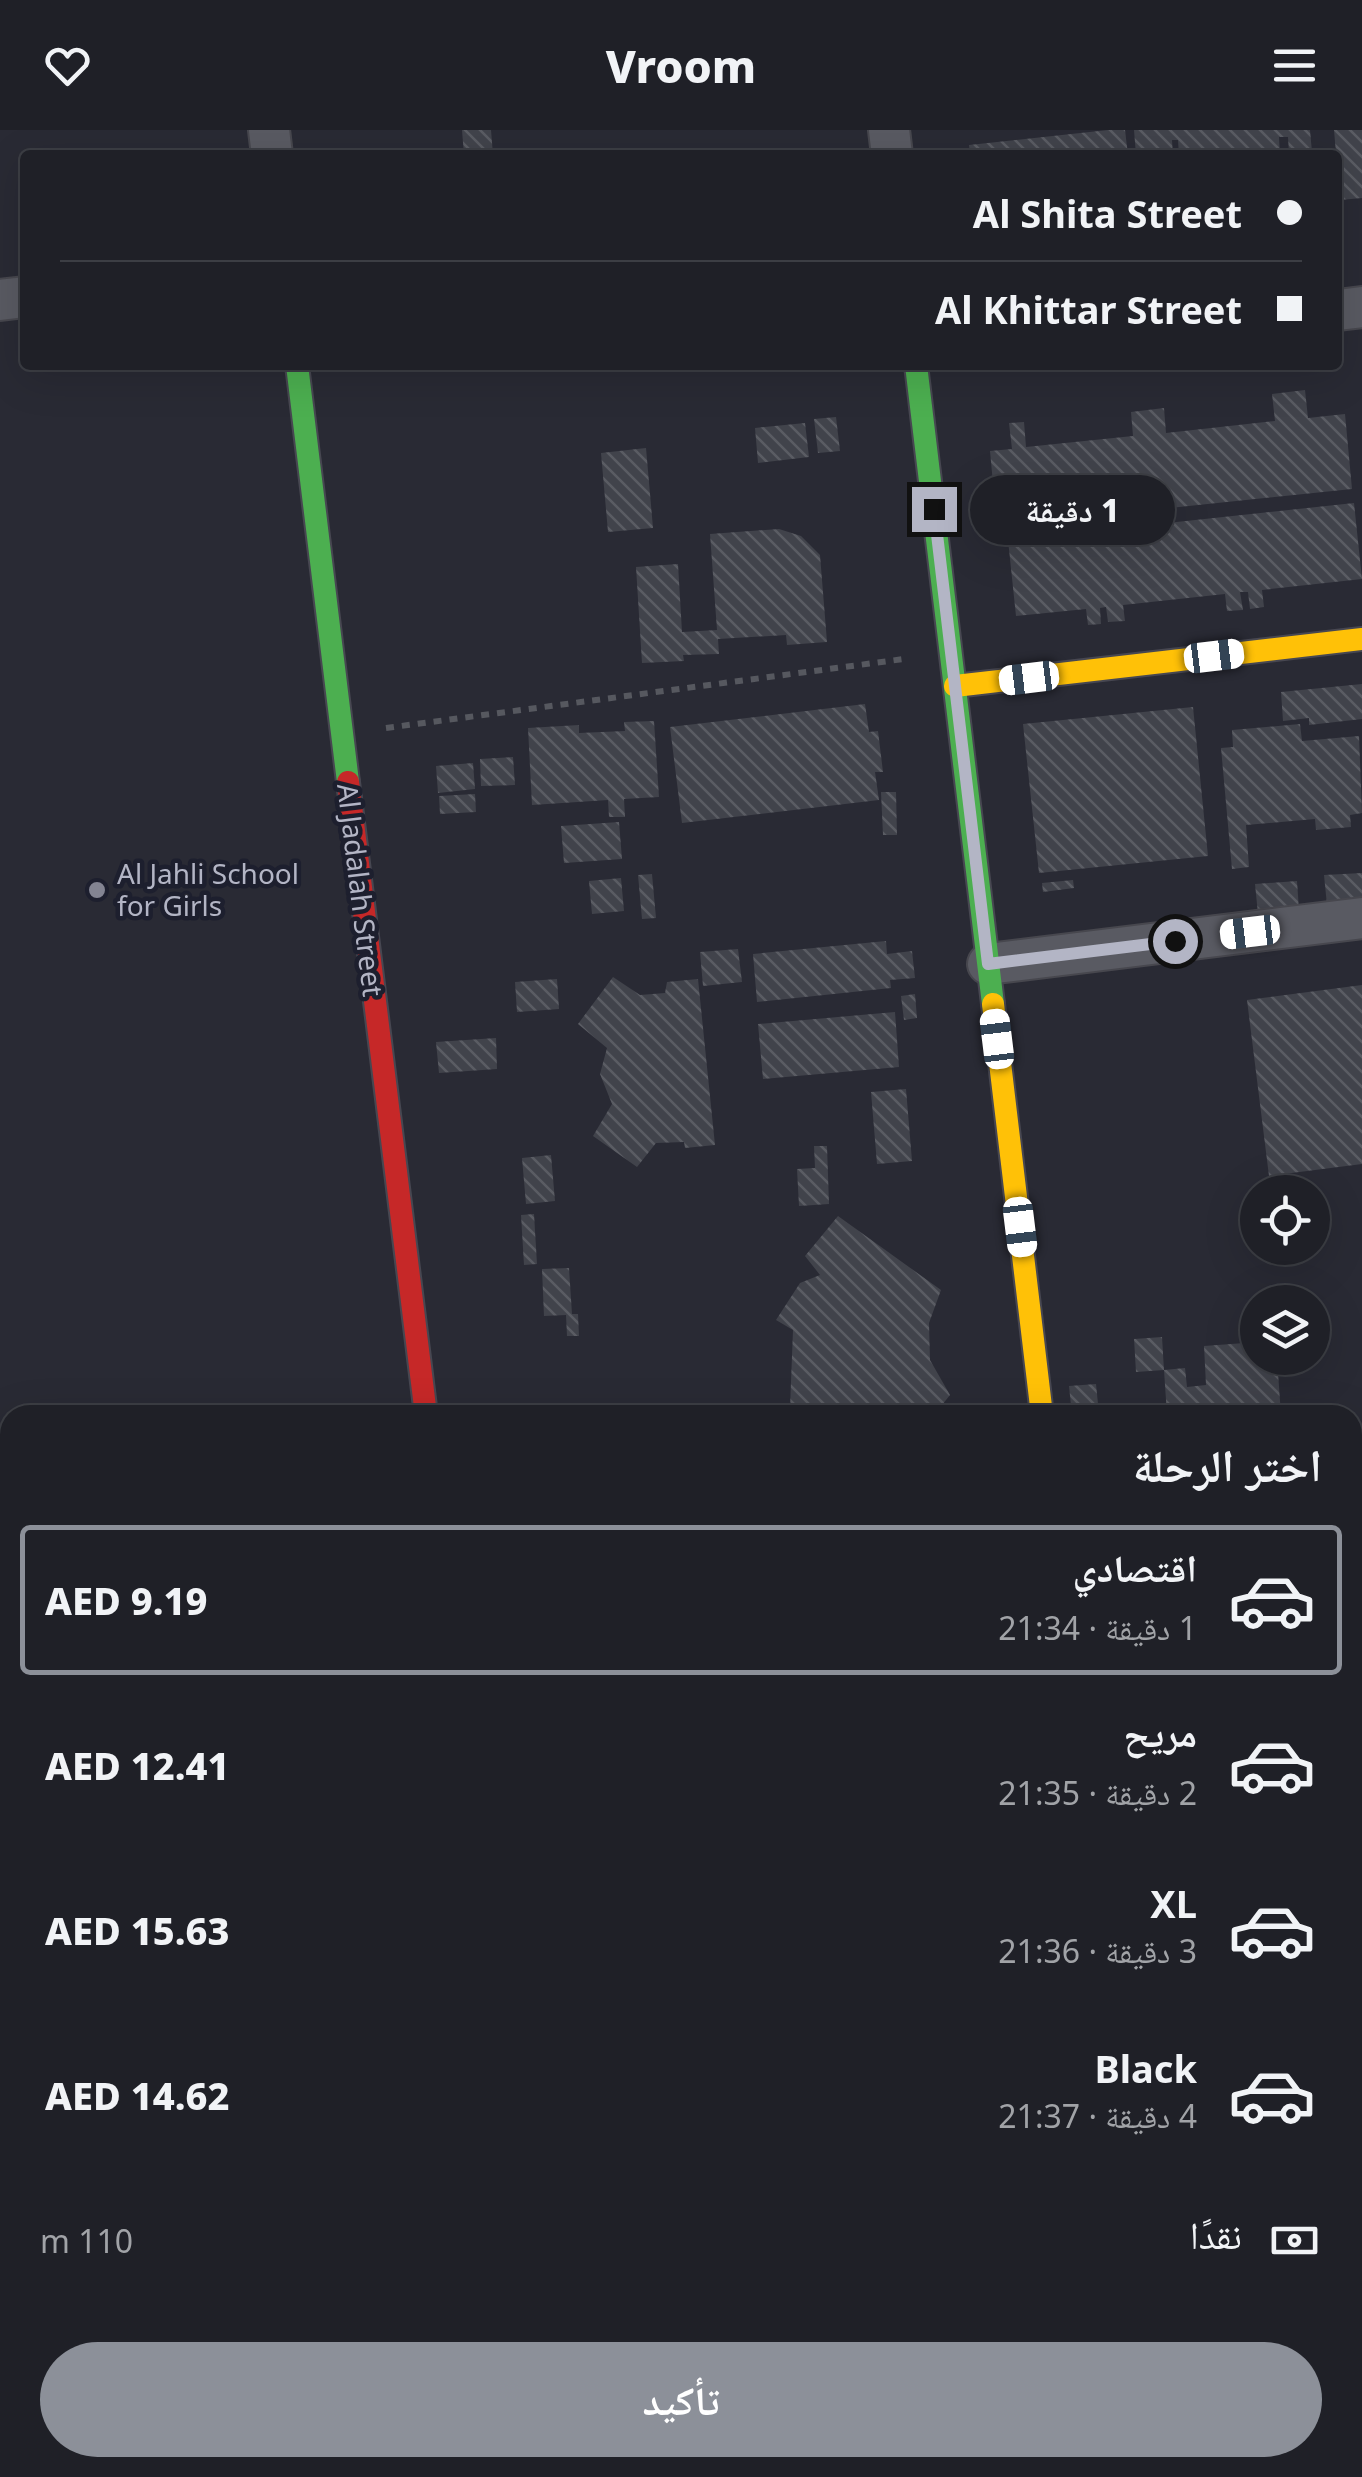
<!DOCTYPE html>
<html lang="ar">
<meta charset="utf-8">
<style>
:root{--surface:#1f2027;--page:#2c2d33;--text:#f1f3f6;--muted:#a1a3a7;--line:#3c3e44;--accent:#8c9099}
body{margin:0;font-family:"Noto Sans","Noto Naskh Arabic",sans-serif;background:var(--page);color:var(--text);direction:rtl;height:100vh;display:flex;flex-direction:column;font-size:38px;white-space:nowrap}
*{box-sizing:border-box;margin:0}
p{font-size:32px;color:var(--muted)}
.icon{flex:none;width:55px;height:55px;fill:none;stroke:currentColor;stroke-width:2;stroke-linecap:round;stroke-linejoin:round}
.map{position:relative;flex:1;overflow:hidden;direction:ltr}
.sheet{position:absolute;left:0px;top:1275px;width:1362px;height:1072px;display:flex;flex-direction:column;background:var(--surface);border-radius:30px 30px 0 0;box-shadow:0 10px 40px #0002,0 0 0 2px var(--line);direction:rtl}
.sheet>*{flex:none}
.top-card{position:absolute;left:20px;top:20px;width:1322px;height:220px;border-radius:10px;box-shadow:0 10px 40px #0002,0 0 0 2px var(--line);direction:rtl;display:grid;align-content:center;height:220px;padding:0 40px;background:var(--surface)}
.fabs{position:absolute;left:1240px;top:1045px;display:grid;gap:20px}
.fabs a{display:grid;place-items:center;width:90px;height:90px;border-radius:50%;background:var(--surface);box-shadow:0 10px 40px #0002,0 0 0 2px var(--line);font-size:50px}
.end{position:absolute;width:45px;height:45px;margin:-22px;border:12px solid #b3b5c5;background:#111;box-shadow:0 0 0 5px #111}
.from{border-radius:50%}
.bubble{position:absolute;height:70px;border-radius:35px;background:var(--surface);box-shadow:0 10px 40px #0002,0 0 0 2px var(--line);font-size:32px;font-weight:800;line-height:70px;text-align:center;direction:rtl}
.car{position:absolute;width:30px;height:60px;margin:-30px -15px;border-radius:12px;box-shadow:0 0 8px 2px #0007;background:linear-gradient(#fff 24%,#345 0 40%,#fff 0 76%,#345 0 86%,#fff 0)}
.top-card b{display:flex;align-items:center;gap:35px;height:95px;font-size:38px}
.top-card b+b{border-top:2px solid var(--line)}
.top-card i{width:25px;height:25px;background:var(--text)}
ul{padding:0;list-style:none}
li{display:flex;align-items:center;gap:30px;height:150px;margin:0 20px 15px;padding:0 20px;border:5px solid transparent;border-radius:10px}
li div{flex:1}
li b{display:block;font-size:38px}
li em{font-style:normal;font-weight:800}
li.active{border-color:var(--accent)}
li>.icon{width:90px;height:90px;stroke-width:1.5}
h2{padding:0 40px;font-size:45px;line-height:120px}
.pay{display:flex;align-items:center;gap:25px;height:110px;padding:0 40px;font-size:38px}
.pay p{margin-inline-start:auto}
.cta{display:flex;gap:20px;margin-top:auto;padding:20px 40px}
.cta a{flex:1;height:115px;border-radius:60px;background:var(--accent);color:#fff;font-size:40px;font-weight:800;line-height:115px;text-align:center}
header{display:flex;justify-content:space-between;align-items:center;height:130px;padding:0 40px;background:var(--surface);font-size:45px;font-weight:800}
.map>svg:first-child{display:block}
.building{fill:url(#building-back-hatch)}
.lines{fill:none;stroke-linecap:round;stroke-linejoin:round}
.lane-casing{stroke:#47474e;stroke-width:24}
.street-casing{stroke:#47474e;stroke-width:44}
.fast-casing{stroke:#474751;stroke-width:26}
.slow-casing{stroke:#474751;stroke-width:26}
.jam-casing{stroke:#474751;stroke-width:26}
.path{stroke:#56585f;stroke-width:6;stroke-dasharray:8 8;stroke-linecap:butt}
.lane{stroke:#595a62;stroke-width:20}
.street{stroke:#595a62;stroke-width:40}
.fast{stroke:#4caf50;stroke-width:22}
.slow{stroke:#ffc107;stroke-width:22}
.jam{stroke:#c62828;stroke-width:22}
.route{stroke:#b3b5c5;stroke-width:12}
.poi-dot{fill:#838492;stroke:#1d1f2e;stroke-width:4}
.labels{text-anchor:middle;stroke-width:9;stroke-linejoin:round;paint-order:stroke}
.poi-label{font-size:28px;fill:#b3b5c5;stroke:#1d1f2e;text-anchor:start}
.street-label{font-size:28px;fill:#b3b5c5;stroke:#1d1f2e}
</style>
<header><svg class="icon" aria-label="menu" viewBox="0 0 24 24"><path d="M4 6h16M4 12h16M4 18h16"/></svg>Vroom<svg class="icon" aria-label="heart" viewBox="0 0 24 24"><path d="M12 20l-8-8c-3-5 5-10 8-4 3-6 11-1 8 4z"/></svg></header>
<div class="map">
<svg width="1362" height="2347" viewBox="0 0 1362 2347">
<defs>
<pattern id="building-back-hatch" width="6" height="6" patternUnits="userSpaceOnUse" patternTransform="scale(2.5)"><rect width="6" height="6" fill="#41434b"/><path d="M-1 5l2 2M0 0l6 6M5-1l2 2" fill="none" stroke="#5a5c63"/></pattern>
</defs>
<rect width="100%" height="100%" fill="#292a34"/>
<!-- building -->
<g class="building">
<polygon points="462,0 491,0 493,25 464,25"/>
<polygon points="1108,0 1125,0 1128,25 970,25 969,15"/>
<polygon points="1134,0 1310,0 1312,22 1289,24 1288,7 1279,7 1280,25 1179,25 1178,10 1172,10 1173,25 1136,25"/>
<polygon points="1334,0 1362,0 1362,68 1340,70"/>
<polygon points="1305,260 1308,288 1345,284 1352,359 997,396 990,321 1012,319 1009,293 1024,292 1026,317 1133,306 1131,282 1164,278 1166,303 1275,291 1272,264"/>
<polygon points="836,287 840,321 818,323 814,289"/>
<polygon points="805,293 809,327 758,333 755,298"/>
<polygon points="646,318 653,398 608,402 601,323"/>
<polygon points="1354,373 1362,449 1262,460 1264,477 1250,479 1248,462 1240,462 1243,480 1227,481 1225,464 1123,475 1125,491 1108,492 1106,477 1100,478 1101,494 1088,495 1086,479 1016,486 1008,410"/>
<polygon points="779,399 801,406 820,425 827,512 787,515 786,505 718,509 719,524 683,525 684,531 642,533 636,437 678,434 682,502 717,500 710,404"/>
<polygon points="1362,554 1362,589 1309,595 1309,588 1283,591 1281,562"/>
<polygon points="865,574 869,602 878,601 883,642 875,642 879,670 682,693 670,597"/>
<polygon points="1193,577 1208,726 1039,743 1023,594"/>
<polygon points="654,591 659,667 624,669 625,687 609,687 608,670 532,675 528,598 579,595 579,603 625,601 624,592"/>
<polygon points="1300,594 1302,611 1359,606 1362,683 1350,685 1351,697 1316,700 1315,689 1246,695 1249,737 1232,739 1221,618 1233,617 1232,600"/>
<polygon points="513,627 515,655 481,656 480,629"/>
<polygon points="473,633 475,659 438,663 436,636"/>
<polygon points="881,662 896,662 897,705 883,705"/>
<polygon points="475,664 476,682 440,684 439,666"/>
<polygon points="619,692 622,729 564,733 561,696"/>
<polygon points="1362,743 1362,772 1327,775 1324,745"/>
<polygon points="652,744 656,788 642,789 638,745"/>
<polygon points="621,748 624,781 592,784 589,751"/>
<polygon points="1073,750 1074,758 1043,762 1042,753"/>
<polygon points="1297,751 1299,780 1258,784 1255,754"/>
<polygon points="886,811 887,824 912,821 915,848 890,850 891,858 757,872 753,824"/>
<polygon points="738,819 742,852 703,856 700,822"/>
<polygon points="613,847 640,865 665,863 667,852 698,849 715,1015 685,1018 684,1012 656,1013 637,1037 593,1006 612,974 600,944 607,918 578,894"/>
<polygon points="557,849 559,879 517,882 515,852"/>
<polygon points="1362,855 1362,1034 1269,1046 1247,870"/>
<polygon points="915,864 917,888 904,890 901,866"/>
<polygon points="895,882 899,937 763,949 758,894"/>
<polygon points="496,908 497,939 439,943 436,912"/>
<polygon points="906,959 912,1031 877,1034 871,962"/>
<polygon points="814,1016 827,1016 829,1074 799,1076 797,1039 815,1038"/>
<polygon points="551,1025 555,1071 526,1074 522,1028"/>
<polygon points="534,1084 537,1134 524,1135 521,1085"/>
<polygon points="838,1086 941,1160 929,1193 930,1230 950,1265 934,1285 797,1285 790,1278 793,1200 776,1190 800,1153 820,1145 805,1126"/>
<polygon points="569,1138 572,1184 578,1184 579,1206 567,1206 566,1185 544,1186 542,1139"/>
<polygon points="1162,1207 1164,1240 1136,1242 1134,1209"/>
<polygon points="1258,1212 1258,1228 1277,1228 1281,1285 1167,1285 1164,1240 1185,1238 1187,1257 1206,1255 1204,1216"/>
<polygon points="1096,1254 1099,1284 1072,1285 1069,1256"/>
<polygon points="1362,1458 1362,1490 1352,1492 1352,1459"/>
<polygon points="1352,1926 1362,1926 1362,2032 1359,2032"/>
<polygon points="1352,2050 1355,2050 1357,2076 1362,2075 1362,2113 1352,2114"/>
<polygon points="1362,2209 1362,2240 1352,2241 1352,2210"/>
<polygon points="1362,2289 1362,2347 1343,2347 1342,2338 1352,2338 1352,2290"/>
<polygon points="237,2338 423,2338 424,2347 238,2347"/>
<polygon points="1194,2338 1237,2338 1236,2347 1193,2347"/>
</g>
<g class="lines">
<!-- lane casing -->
<g class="lane-casing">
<polyline id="lane" points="0,1543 10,1542"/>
</g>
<!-- street casing -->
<g class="street-casing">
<g id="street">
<polyline points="269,0 272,25"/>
<polyline points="889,0 892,25"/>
<polyline points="0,170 25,167"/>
<polyline points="1338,180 1362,177"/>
<polyline points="988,834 1362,788"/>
<polyline points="1352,1427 1362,1426"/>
<polyline points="1352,1849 1362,1847"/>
<polyline points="0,1939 10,1906"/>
<polyline points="0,1953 10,2035"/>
<polyline points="45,2338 46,2347"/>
</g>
</g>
<!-- fast casing -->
<g class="fast-casing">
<g id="fast">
<polyline points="297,235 348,652"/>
<polyline points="916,235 993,874"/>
<polyline points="0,1673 10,1683"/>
<polyline points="0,1850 10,1849"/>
</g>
</g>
<!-- slow casing -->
<g class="slow-casing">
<g id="slow">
<polyline points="955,556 1362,509"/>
<polyline points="993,874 1042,1285"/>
<polyline points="1352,1548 1362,1545"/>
<polyline points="1352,1628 1362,1627"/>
<polyline points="1352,1725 1362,1724"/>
<polyline points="0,1751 10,1750"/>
</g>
</g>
<!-- jam casing -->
<g class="jam-casing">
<g id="jam">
<polyline points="348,652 426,1285"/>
<polyline points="1352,1687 1362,1686"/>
</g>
</g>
<!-- path -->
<polyline class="path" points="386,598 904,529"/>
<!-- lane -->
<use href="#lane" class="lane"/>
<!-- street -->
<use href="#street" class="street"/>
<!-- fast -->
<use href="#fast" class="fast"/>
<!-- slow -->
<use href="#slow" class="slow"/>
<!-- jam -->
<use href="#jam" class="jam"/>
</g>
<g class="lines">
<!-- route -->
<polyline class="route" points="934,379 988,834 1175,811"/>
</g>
<!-- markers -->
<circle class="poi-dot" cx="97" cy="760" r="10"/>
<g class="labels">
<!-- poi labels -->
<g class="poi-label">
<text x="117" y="754">Al Jahli School<tspan x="117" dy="32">for Girls</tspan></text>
</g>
<!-- street labels -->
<g class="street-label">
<text transform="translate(360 760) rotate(83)" y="10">Al Jadalah Street</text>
</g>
</g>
</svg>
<div class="fabs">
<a><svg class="icon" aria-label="locate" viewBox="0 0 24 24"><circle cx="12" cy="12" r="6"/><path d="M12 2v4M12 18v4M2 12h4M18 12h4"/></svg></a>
<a><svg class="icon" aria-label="layers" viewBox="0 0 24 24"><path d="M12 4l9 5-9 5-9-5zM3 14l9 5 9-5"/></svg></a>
</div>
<i class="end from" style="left:1175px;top:811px"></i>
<i class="end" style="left:934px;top:379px"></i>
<div class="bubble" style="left:970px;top:345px;width:205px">1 دقيقة</div>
<i class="car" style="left:1214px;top:526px;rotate:83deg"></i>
<i class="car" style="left:1029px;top:548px;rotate:263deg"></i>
<i class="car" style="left:1250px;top:802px;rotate:263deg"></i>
<i class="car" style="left:997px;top:909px;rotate:353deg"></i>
<i class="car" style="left:1020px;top:1097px;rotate:173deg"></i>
<div class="top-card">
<b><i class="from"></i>Al Shita Street</b>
<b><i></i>Al Khittar Street</b>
</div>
<section class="sheet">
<h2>اختر الرحلة</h2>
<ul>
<li class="active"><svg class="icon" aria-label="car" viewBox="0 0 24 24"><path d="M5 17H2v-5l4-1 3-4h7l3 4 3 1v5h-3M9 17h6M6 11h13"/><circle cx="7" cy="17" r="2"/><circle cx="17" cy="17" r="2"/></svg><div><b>اقتصادي</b><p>1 دقيقة · 21:34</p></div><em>AED 9.19</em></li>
<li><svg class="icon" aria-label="car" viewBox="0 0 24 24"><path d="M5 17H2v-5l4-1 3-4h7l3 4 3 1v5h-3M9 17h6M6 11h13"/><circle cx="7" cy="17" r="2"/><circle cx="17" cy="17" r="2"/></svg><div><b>مريح</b><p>2 دقيقة · 21:35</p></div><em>AED 12.41</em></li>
<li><svg class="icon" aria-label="car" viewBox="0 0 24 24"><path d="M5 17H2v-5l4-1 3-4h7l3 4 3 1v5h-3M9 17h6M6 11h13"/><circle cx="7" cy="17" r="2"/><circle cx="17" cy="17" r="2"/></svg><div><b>XL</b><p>3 دقيقة · 21:36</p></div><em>AED 15.63</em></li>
<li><svg class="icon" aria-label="car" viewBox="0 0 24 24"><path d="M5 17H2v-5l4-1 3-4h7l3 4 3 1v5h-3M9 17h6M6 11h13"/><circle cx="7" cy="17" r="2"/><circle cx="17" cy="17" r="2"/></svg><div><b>Black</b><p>4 دقيقة · 21:37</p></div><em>AED 14.62</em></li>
</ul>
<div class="pay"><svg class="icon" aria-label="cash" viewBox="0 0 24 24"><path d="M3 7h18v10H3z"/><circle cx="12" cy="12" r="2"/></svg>نقدًا<p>110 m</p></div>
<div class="cta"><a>تأكيد</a></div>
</section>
</div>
